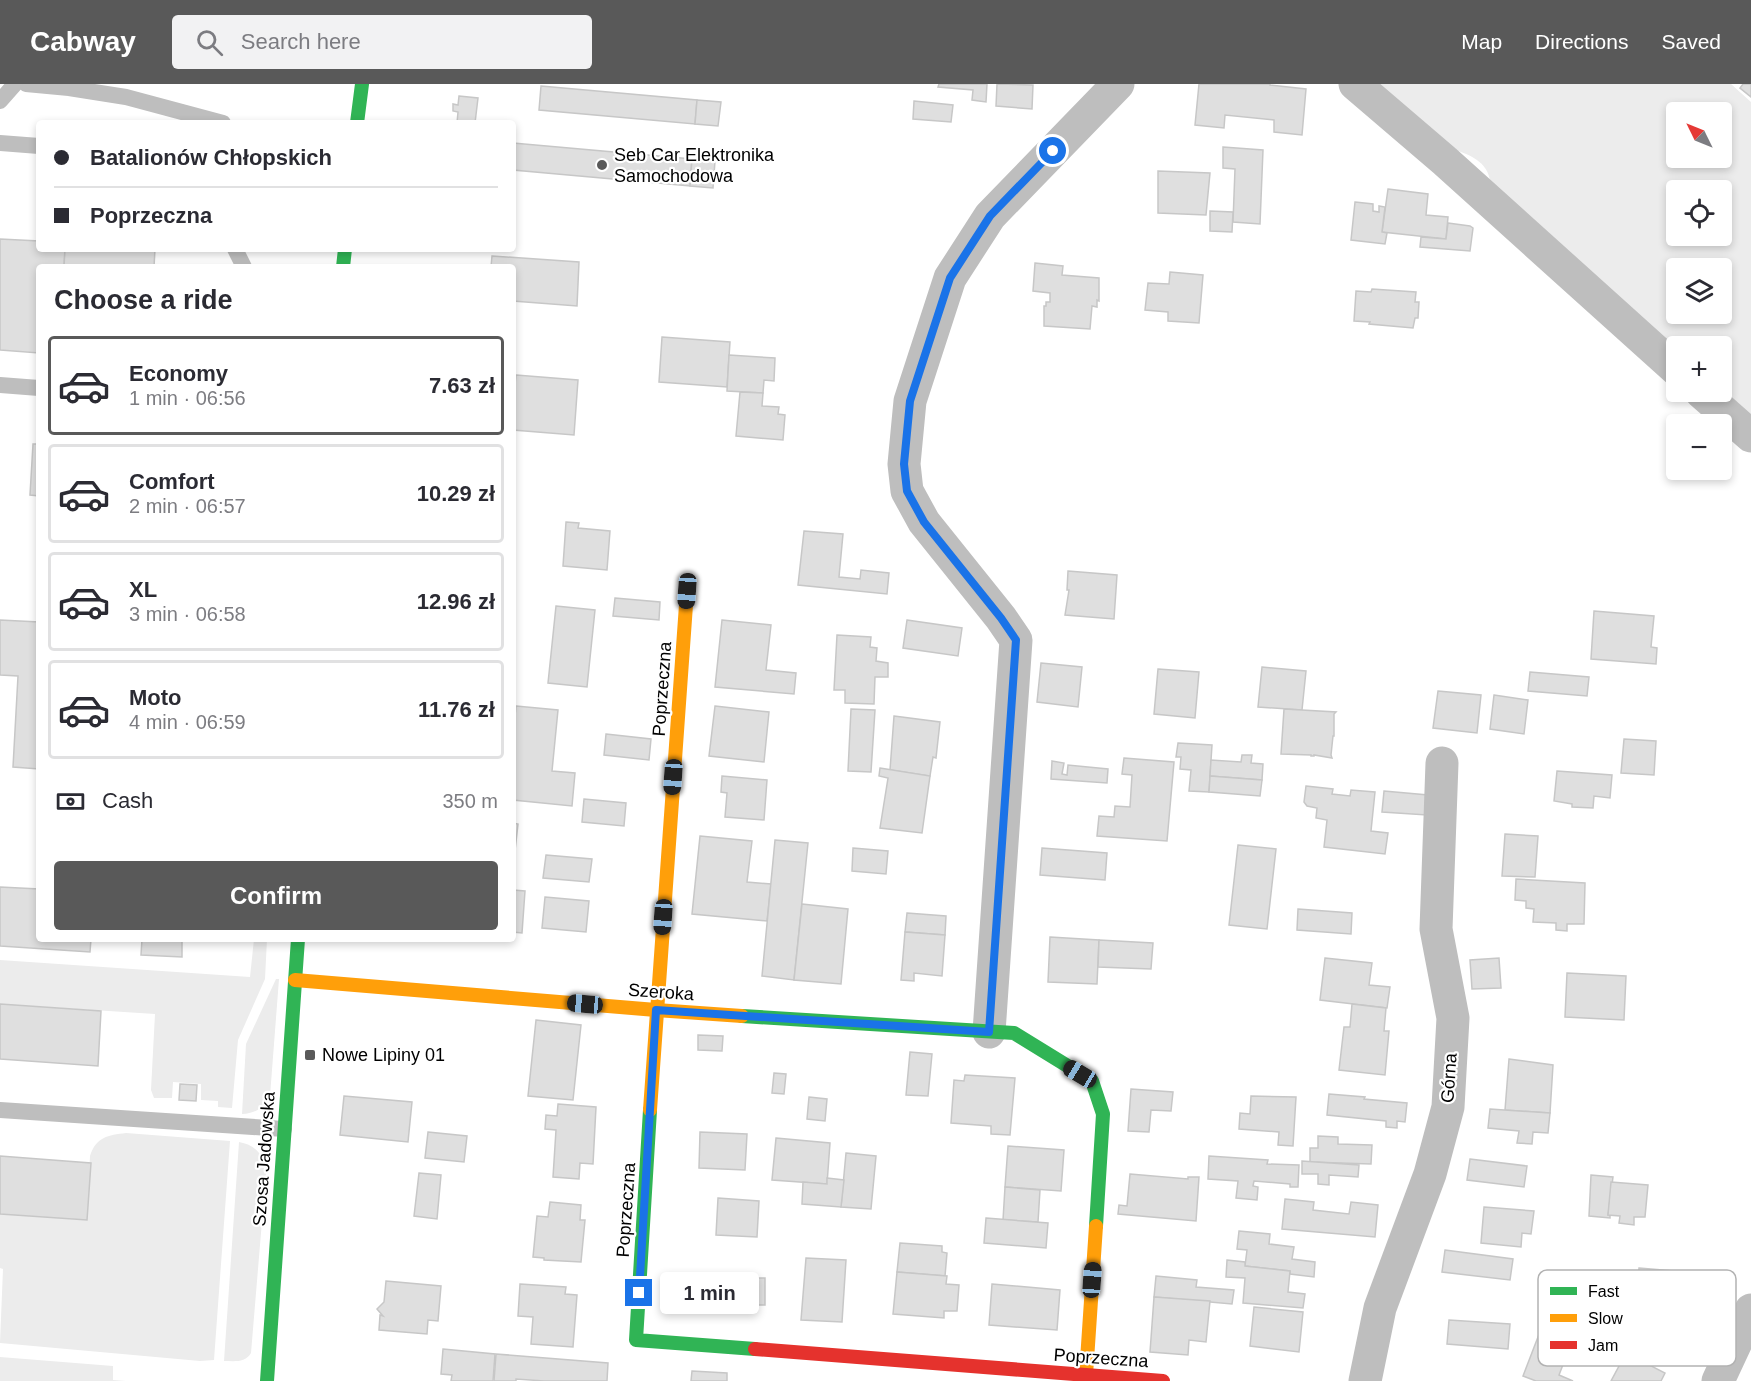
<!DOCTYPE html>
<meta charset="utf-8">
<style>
:root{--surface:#fff;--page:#f2f2f3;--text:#2b2b33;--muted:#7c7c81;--line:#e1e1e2;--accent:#595959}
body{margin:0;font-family:Arial,sans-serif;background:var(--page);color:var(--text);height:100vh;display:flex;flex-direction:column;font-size:22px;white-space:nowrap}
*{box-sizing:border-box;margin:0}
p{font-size:20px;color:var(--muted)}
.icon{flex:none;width:33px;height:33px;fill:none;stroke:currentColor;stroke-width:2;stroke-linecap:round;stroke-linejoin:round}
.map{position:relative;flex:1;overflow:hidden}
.drawer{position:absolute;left:36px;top:180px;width:480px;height:678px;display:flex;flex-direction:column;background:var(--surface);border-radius:6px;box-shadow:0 3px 9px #0003}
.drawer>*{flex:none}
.guide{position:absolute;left:36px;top:36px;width:480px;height:132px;border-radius:6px;box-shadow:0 3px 9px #0003;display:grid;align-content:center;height:132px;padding:0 18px;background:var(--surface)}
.needle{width:39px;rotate:313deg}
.buttons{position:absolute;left:1666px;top:18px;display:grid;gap:12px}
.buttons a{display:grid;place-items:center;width:66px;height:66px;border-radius:6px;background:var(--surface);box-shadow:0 3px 9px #0003;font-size:30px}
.end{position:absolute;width:27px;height:27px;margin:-14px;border:8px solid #1a73e8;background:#fff;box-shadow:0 0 0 3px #fff}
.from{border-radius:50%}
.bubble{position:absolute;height:42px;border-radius:6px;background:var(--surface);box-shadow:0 3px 9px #0003;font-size:20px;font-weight:700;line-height:42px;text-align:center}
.car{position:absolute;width:18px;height:36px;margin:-18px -9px;border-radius:8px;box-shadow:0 0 4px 2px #0007;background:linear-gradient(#222 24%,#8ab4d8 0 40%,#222 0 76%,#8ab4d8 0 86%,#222 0)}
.guide b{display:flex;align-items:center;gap:21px;height:57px;font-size:22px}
.guide b+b{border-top:2px solid var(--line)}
.guide i{width:15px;height:15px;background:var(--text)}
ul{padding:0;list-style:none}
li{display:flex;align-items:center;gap:18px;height:99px;margin:0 12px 9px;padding:0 6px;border:3px solid var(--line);border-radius:6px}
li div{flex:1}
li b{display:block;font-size:22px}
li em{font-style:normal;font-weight:700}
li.on{border-color:var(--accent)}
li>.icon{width:54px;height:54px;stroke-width:1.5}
h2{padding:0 18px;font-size:27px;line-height:72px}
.pay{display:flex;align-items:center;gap:15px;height:66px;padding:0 18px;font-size:22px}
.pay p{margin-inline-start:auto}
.cta{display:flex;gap:12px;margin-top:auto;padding:12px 18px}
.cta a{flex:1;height:69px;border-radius:6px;background:var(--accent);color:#fff;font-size:24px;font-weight:700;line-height:69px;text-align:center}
header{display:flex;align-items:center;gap:36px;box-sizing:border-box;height:84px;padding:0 30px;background:var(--accent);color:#fff}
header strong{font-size:28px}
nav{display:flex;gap:33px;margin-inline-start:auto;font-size:21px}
.search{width:420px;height:54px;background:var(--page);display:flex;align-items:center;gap:15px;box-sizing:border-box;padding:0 21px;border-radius:6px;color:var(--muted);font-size:22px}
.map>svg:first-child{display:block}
.green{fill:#ececec;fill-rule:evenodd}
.building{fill:#dfdfdf;stroke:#c7c7c7;stroke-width:1.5}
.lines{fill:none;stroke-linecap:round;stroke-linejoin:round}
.lane{stroke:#bebebe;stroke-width:16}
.street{stroke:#bebebe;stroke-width:33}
.fast{stroke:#30b455;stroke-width:14}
.slow{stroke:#ff9f0a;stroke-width:14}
.jam{stroke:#e5322d;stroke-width:14}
.route{stroke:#1a73e8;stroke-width:8}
.poi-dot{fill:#595959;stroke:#fff;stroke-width:2}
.labels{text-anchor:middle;stroke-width:4.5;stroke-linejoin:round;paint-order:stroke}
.poi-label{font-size:18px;fill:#000;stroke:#fff;text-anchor:start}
.street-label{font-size:18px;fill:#000;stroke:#fff}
.key{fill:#fff;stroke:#b2b2b2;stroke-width:1.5}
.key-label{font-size:16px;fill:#000}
</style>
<header>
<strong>Cabway</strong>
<div class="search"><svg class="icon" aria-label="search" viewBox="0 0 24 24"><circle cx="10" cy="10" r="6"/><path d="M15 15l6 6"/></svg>Search here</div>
<nav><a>Map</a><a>Directions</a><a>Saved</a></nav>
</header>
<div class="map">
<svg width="1751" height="1297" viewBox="0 0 1751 1297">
<rect width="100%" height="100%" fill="#fff"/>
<!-- green -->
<g class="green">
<path d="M1372 0H1731L1751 18V338L1722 308V262H1677V273L1490 97C1488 78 1469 70 1452 65ZM1677 28H1722V74H1677ZM1677 106H1722V152H1677ZM1677 184H1722V230H1677Z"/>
<polygon points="254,855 267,855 265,895 238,956 232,1024 218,1023 218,1017 201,1016 201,1000 173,998 172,1014 154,1014 151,1006 155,930 0,920 0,876 250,893"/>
<path d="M276 895H279L270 1012C265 1023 255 1030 242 1030L246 960Z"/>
<path d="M126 1049 230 1057 214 1276 200 1277 0 1259 3 1185 0 1184V1130L87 1136 90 1072C96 1053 108 1051 126 1049Z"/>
<path d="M239 1058C256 1061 265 1072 266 1089L251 1269C245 1279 235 1277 224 1277Z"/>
<polygon points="0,1273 113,1282 113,1296 126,1297 0,1297"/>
</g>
<!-- building -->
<g class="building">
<polygon points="939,0 987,0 986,18 972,16 973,6 938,3"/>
<polygon points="997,0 1033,1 1032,25 996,22"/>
<polygon points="1199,0 1270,0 1270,1 1306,5 1302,51 1274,48 1274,36 1225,31 1224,44 1195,41"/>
<polygon points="1743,0 1751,0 1751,13 1740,4"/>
<polygon points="541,2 697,16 695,40 539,26"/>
<polygon points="459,12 478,14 475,39 457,39 458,28 453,27 453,20 458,21"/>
<polygon points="697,16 721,18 718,42 695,40"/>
<polygon points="914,17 953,21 951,38 913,35"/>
<polygon points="513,59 692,75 690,102 513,86"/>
<polygon points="1223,63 1263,66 1260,140 1233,138 1235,85 1223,84"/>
<polygon points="692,75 715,77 713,104 690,102"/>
<polygon points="1158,87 1210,89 1206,131 1158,129"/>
<polygon points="1388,105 1428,110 1426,131 1448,133 1446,155 1382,148"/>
<polygon points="1355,118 1373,120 1373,127 1379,128 1379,122 1385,123 1382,148 1387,149 1385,160 1351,156"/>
<polygon points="1210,127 1233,128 1232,148 1210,147"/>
<polygon points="1448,139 1470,142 1473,144 1470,167 1420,163 1421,153 1446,155"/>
<polygon points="0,155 39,157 39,165 65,165 64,183 39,183 39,269 0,266"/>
<polygon points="65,165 155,165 154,183 64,183"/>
<polygon points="492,172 579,178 577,222 513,217 513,183 491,183"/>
<polygon points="1035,179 1063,182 1062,191 1099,194 1099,217 1097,216 1097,223 1092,222 1090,245 1044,242 1044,222 1046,222 1046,218 1050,218 1050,209 1033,207"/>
<polygon points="1170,188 1203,191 1199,239 1168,237 1168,228 1145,226 1148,199 1169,200"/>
<polygon points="1372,205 1416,208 1415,218 1419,218 1418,234 1415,234 1413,244 1369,240 1370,238 1354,237 1356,207 1371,208"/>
<polygon points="662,253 730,258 727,303 659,298"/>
<polygon points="729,271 775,274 774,297 764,296 763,309 727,307"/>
<polygon points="516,291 578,296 574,351 513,346 513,320"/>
<polygon points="740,308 763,309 762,322 779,323 778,330 785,331 783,356 736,352"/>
<polygon points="33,360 39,360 39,412 30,411"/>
<polygon points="566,438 579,439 578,444 610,447 607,486 563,482"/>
<polygon points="804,447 843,450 839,493 860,495 861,486 889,489 887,510 798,501"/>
<polygon points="1068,487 1117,491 1114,535 1065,531 1069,506 1067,506"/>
<polygon points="615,514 660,518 659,536 613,532"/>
<polygon points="556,522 595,526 587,603 548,599"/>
<polygon points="1594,527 1654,532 1651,563 1657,564 1656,580 1591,575"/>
<polygon points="0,536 39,538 39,685 13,683 18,592 0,591"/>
<polygon points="722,536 771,541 766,586 796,589 794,610 715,603"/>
<polygon points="907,536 962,544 958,572 903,564"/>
<polygon points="837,551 871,553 870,563 877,564 876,577 888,579 888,593 875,593 874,620 845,619 845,606 834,606"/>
<polygon points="1041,579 1082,583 1078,623 1037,618"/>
<polygon points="1262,583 1306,587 1302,626 1258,623"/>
<polygon points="1158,585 1199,588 1195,634 1154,630"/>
<polygon points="1530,588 1589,593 1587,612 1528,607"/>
<polygon points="1438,607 1481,611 1477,649 1433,644"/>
<polygon points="1494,611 1528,616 1524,650 1490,645"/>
<polygon points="516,622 558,626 552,687 575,689 572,722 513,716 513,655"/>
<polygon points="715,622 769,628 764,678 709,672"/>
<polygon points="851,625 875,626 871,688 848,687"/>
<polygon points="1284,625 1336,628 1334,630 1334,652 1333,652 1331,671 1332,674 1314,671 1314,672 1311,672 1311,671 1281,670"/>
<polygon points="894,632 940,638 936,674 933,673 930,692 890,686"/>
<polygon points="606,650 651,655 649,676 604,671"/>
<polygon points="1624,655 1656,657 1654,691 1621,689"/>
<polygon points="1178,659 1212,661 1209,708 1189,707 1191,686 1180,685 1181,673 1176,673"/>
<polygon points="1242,671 1252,671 1251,679 1263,680 1262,696 1210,692 1211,676 1241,678"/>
<polygon points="1124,674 1174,678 1167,757 1097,752 1099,732 1114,733 1115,722 1130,723 1132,691 1122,690"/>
<polygon points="1052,677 1064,679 1062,690 1067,691 1068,681 1108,685 1107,699 1051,695"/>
<polygon points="880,684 930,692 922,749 880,744 888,694 879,692"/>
<polygon points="1557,687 1612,691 1610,714 1594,712 1593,724 1572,723 1572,720 1554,717"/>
<polygon points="722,692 767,696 764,736 725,733 727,709 721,708"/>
<polygon points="1210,692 1262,696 1260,712 1209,708"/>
<polygon points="1306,702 1333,705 1332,710 1350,712 1351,706 1375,708 1371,747 1388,749 1385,770 1324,763 1327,736 1316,734 1317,724 1307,722 1304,718"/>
<polygon points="1384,707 1428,711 1427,731 1382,728"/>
<polygon points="584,715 626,719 624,742 582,738"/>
<polygon points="513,739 518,740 513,784"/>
<polygon points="1505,750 1538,752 1535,793 1502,792"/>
<polygon points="700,752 752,757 747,798 771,800 767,837 692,830"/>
<polygon points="775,756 808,759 794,896 762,892"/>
<polygon points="1238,761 1276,765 1267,845 1229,841"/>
<polygon points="853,764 888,767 886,790 852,787"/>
<polygon points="1042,764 1107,769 1105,796 1040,791"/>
<polygon points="546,771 592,775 589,798 543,794"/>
<polygon points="1516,795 1585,799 1584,840 1567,840 1567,847 1556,846 1556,839 1533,838 1534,825 1526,824 1526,817 1515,816"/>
<polygon points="0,803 39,805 39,855 91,855 90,868 0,862"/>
<polygon points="513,806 525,807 522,849 513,848"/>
<polygon points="545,813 589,817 586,848 542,844"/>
<polygon points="802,820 848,825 841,900 794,896"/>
<polygon points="1298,825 1352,829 1351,850 1297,846"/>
<polygon points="907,829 946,832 945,851 905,848"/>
<polygon points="905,848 945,851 942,892 914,889 914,897 901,896"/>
<polygon points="1050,853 1099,856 1097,900 1048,898"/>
<polygon points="142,855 182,855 182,873 141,871"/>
<polygon points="1099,856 1153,859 1151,885 1098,883"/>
<polygon points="1325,874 1372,879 1369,901 1390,903 1387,924 1320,916"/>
<polygon points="1499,874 1501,904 1472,905 1470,876"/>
<polygon points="1567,889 1626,892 1624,936 1565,933"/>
<polygon points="0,920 101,927 98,982 0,975"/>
<polygon points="1352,920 1386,924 1384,947 1389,947 1385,991 1339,986 1344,943 1350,943"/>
<polygon points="536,936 581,941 573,1016 528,1012"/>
<polygon points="698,951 723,952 722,967 698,966"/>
<polygon points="910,968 932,970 928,1012 906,1011"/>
<polygon points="1509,975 1553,981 1550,1029 1505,1026"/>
<polygon points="774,989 786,990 784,1010 772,1009"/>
<polygon points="965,991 1015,994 1010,1051 991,1050 991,1042 951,1039 954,996 964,997"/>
<polygon points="180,1000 197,1001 196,1017 179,1016"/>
<polygon points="1131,1005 1173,1008 1171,1027 1151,1026 1149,1048 1128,1047"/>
<polygon points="1329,1010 1365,1013 1364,1015 1407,1019 1405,1038 1397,1037 1397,1044 1386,1043 1386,1037 1327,1031"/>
<polygon points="344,1012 412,1018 408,1058 340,1051"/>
<polygon points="1251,1012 1296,1013 1293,1062 1278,1061 1279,1048 1239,1045 1240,1029 1250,1030"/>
<polygon points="809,1013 827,1015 825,1037 807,1035"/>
<polygon points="558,1020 596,1023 593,1080 580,1079 579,1095 553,1093 556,1046 545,1045 546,1031 557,1032"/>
<polygon points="1490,1025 1550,1029 1548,1049 1533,1048 1532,1060 1517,1059 1519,1047 1488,1044"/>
<polygon points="428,1048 467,1052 464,1078 425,1074"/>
<polygon points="700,1048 747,1050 745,1086 699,1084"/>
<polygon points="1318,1052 1338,1053 1338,1060 1372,1061 1371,1080 1310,1078 1310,1064 1318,1064"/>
<polygon points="776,1054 830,1059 827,1100 772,1096"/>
<polygon points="1008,1062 1064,1066 1061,1107 1005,1103"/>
<polygon points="846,1069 876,1072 871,1125 841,1123"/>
<polygon points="0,1072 91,1079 87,1136 0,1130"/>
<polygon points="1209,1072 1268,1076 1267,1080 1299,1081 1298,1103 1290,1103 1290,1100 1254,1097 1253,1102 1258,1103 1257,1116 1236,1114 1238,1097 1208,1095"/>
<polygon points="1470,1075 1527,1082 1524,1103 1467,1096"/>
<polygon points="1302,1077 1359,1081 1358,1093 1329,1091 1329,1101 1318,1100 1318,1090 1302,1090"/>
<polygon points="419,1089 441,1091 437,1135 414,1132"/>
<polygon points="1130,1090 1188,1095 1188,1093 1199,1093 1196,1137 1118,1130 1119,1121 1127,1122"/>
<polygon points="1591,1091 1613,1093 1608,1131 1610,1131 1610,1134 1589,1132"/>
<polygon points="827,1094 844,1096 841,1123 802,1120 803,1098 827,1100"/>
<polygon points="1611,1098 1648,1101 1645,1133 1634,1133 1634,1141 1619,1139 1620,1132 1608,1131"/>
<polygon points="1005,1103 1040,1106 1038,1138 1003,1136"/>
<polygon points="718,1114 759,1117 757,1153 716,1151"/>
<polygon points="1285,1115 1314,1118 1313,1126 1349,1130 1351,1118 1378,1121 1375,1153 1282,1145"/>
<polygon points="550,1118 581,1121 580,1136 585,1136 581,1178 544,1176 544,1174 533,1173 537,1132 548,1133"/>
<polygon points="1484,1123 1534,1127 1531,1150 1522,1149 1521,1163 1481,1159"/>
<polygon points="986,1134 1048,1139 1046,1164 984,1159"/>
<polygon points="1239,1147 1270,1150 1269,1160 1294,1163 1292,1175 1315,1178 1314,1193 1290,1190 1290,1187 1245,1182 1247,1166 1237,1165"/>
<polygon points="900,1159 942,1162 942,1168 947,1169 945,1192 897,1188"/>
<polygon points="1445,1166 1513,1175 1510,1196 1442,1188"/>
<polygon points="806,1174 846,1176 842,1238 801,1236"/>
<polygon points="1227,1176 1245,1178 1245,1182 1290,1187 1288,1208 1305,1210 1303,1224 1243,1219 1245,1194 1226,1193"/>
<polygon points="1639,1184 1686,1188 1685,1208 1691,1209 1689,1229 1663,1227 1662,1238 1640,1236 1641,1225 1636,1225"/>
<polygon points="897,1188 947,1192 946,1200 959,1201 957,1227 944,1227 944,1234 893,1230"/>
<polygon points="1156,1192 1197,1196 1196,1203 1234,1206 1232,1220 1154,1213"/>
<polygon points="739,1194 765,1194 765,1221 738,1221"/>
<polygon points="386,1197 441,1202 438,1237 428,1236 427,1250 379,1246 380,1231 383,1232 377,1225 384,1218"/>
<polygon points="520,1200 566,1203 565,1210 577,1211 573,1263 531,1260 533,1233 518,1232"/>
<polygon points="992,1200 1060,1206 1057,1246 989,1241"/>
<polygon points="1154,1213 1210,1217 1206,1258 1189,1256 1188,1271 1150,1268"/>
<polygon points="1254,1223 1303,1228 1299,1268 1250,1262"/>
<polygon points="1449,1236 1510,1240 1508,1265 1447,1260"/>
<polygon points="1543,1240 1587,1257 1582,1272 1577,1270 1575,1276 1566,1273 1559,1291 1573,1297 1536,1297 1523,1292"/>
<polygon points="443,1265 495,1270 493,1297 451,1297 452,1291 441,1290"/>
<polygon points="1626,1269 1665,1289 1661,1297 1611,1297"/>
<polygon points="496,1270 608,1279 607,1297 544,1297 516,1295 516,1297 494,1297"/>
<polygon points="692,1287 727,1289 727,1297 691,1297"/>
</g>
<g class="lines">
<!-- lane -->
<g class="lane">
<polyline points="26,0 69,4 126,13 223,39"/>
<polyline points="0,17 15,0"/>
<polyline points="0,59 39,62"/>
<polyline points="235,165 244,183"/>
<polyline points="0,301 39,304"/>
<polyline points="0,1026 284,1045"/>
</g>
<!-- street -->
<g class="street">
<polyline points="1355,0 1445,77 1677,286"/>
<polyline points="1701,308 1751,352"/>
<polyline points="989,948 1016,556 1001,534 924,438 907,407 904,380 910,317 950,194 990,132 1118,0"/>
<polyline points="1365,1297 1380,1224 1430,1090 1448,1023 1453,934 1436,845 1442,679"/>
<polyline points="1718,1297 1751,1226"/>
</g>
<!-- fast -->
<g class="fast">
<polyline points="357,39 362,0"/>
<polyline points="343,183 345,165"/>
<polyline points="742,932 1014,949 1092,997 1103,1030 1096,1142"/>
<polyline points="650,1026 636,1256 755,1265"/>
<polyline points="267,1297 298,855"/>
</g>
<!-- slow -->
<g class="slow">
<polyline points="295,896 656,926 742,932"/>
<polyline points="650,1026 687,507"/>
<polyline points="1086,1291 1096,1142"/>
</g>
<!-- jam -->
<polyline class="jam" points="755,1265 1163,1297"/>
</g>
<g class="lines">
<!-- route -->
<polyline class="route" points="639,1209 656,926 989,948 1016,556 1001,534 924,438 907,407 904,380 910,317 950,194 990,132 1053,67"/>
</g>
<!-- markers -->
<g class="poi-dot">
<circle cx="602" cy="81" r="6"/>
<rect x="304" y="965" width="12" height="12" rx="3"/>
</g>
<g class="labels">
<!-- poi labels -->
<g class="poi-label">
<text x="614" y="77">Seb Car Elektronika<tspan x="614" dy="21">Samochodowa</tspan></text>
<text x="322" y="977">Nowe Lipiny 01</text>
</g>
<!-- street labels -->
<g class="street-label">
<text transform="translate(662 605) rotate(-86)" y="6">Poprzeczna</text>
<text transform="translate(661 908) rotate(4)" y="6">Szeroka</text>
<text transform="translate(1449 994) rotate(-86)" y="6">Górna</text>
<text transform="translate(264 1075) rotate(-86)" y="6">Szosa Jadowska</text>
<text transform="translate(626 1126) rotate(-86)" y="6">Poprzeczna</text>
<text transform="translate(1101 1274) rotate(4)" y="6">Poprzeczna</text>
</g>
</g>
<!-- legend -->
<rect x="1538" y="1186" width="198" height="96" rx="9" class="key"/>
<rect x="1550" y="1203" width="27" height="8" fill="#30b455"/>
<rect x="1550" y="1230" width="27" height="8" fill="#ff9f0a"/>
<rect x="1550" y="1257" width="27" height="8" fill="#e5322d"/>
<g class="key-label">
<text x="1588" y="1213">Fast</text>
<text x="1588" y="1240">Slow</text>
<text x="1588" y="1267">Jam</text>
</g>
</svg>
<div class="buttons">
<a><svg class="needle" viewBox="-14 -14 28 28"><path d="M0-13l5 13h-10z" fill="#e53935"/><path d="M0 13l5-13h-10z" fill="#7c7c81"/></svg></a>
<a><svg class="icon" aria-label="locate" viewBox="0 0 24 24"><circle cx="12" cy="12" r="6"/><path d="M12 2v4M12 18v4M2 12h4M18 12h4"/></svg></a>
<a><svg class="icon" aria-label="layers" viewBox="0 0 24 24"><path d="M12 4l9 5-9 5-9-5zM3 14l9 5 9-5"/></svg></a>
<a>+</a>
<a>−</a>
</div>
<i class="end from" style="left:1053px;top:67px"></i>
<i class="end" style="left:639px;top:1209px"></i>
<div class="bubble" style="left:660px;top:1188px;width:99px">1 min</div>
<i class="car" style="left:687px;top:507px;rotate:184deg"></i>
<i class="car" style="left:673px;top:693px;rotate:184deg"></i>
<i class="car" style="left:663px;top:833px;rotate:184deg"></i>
<i class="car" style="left:585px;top:920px;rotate:275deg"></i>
<i class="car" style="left:1080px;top:990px;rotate:301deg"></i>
<i class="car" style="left:1092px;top:1196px;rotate:4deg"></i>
<div class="guide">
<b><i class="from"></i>Batalionów Chłopskich</b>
<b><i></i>Poprzeczna</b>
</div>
<section class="drawer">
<h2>Choose a ride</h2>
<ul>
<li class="on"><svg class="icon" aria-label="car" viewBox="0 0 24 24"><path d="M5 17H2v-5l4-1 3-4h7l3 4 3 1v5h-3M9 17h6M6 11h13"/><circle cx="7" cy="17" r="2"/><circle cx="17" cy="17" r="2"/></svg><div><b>Economy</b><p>1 min · 06:56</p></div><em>7.63 zł</em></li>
<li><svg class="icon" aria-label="car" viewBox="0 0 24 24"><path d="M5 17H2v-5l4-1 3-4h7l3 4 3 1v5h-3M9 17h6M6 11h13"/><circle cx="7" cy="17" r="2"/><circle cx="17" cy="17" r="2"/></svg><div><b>Comfort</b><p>2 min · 06:57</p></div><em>10.29 zł</em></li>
<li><svg class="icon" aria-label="car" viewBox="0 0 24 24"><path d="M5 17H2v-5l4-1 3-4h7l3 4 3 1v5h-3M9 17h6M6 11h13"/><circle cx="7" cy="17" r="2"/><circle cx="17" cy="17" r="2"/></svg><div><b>XL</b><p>3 min · 06:58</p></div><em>12.96 zł</em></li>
<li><svg class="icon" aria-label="car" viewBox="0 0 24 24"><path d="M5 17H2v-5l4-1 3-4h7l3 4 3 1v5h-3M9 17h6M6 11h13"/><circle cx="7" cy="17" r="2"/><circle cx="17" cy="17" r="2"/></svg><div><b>Moto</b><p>4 min · 06:59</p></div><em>11.76 zł</em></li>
</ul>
<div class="pay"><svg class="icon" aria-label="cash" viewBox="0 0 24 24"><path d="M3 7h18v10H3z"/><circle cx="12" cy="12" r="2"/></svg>Cash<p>350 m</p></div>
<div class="cta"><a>Confirm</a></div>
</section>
</div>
